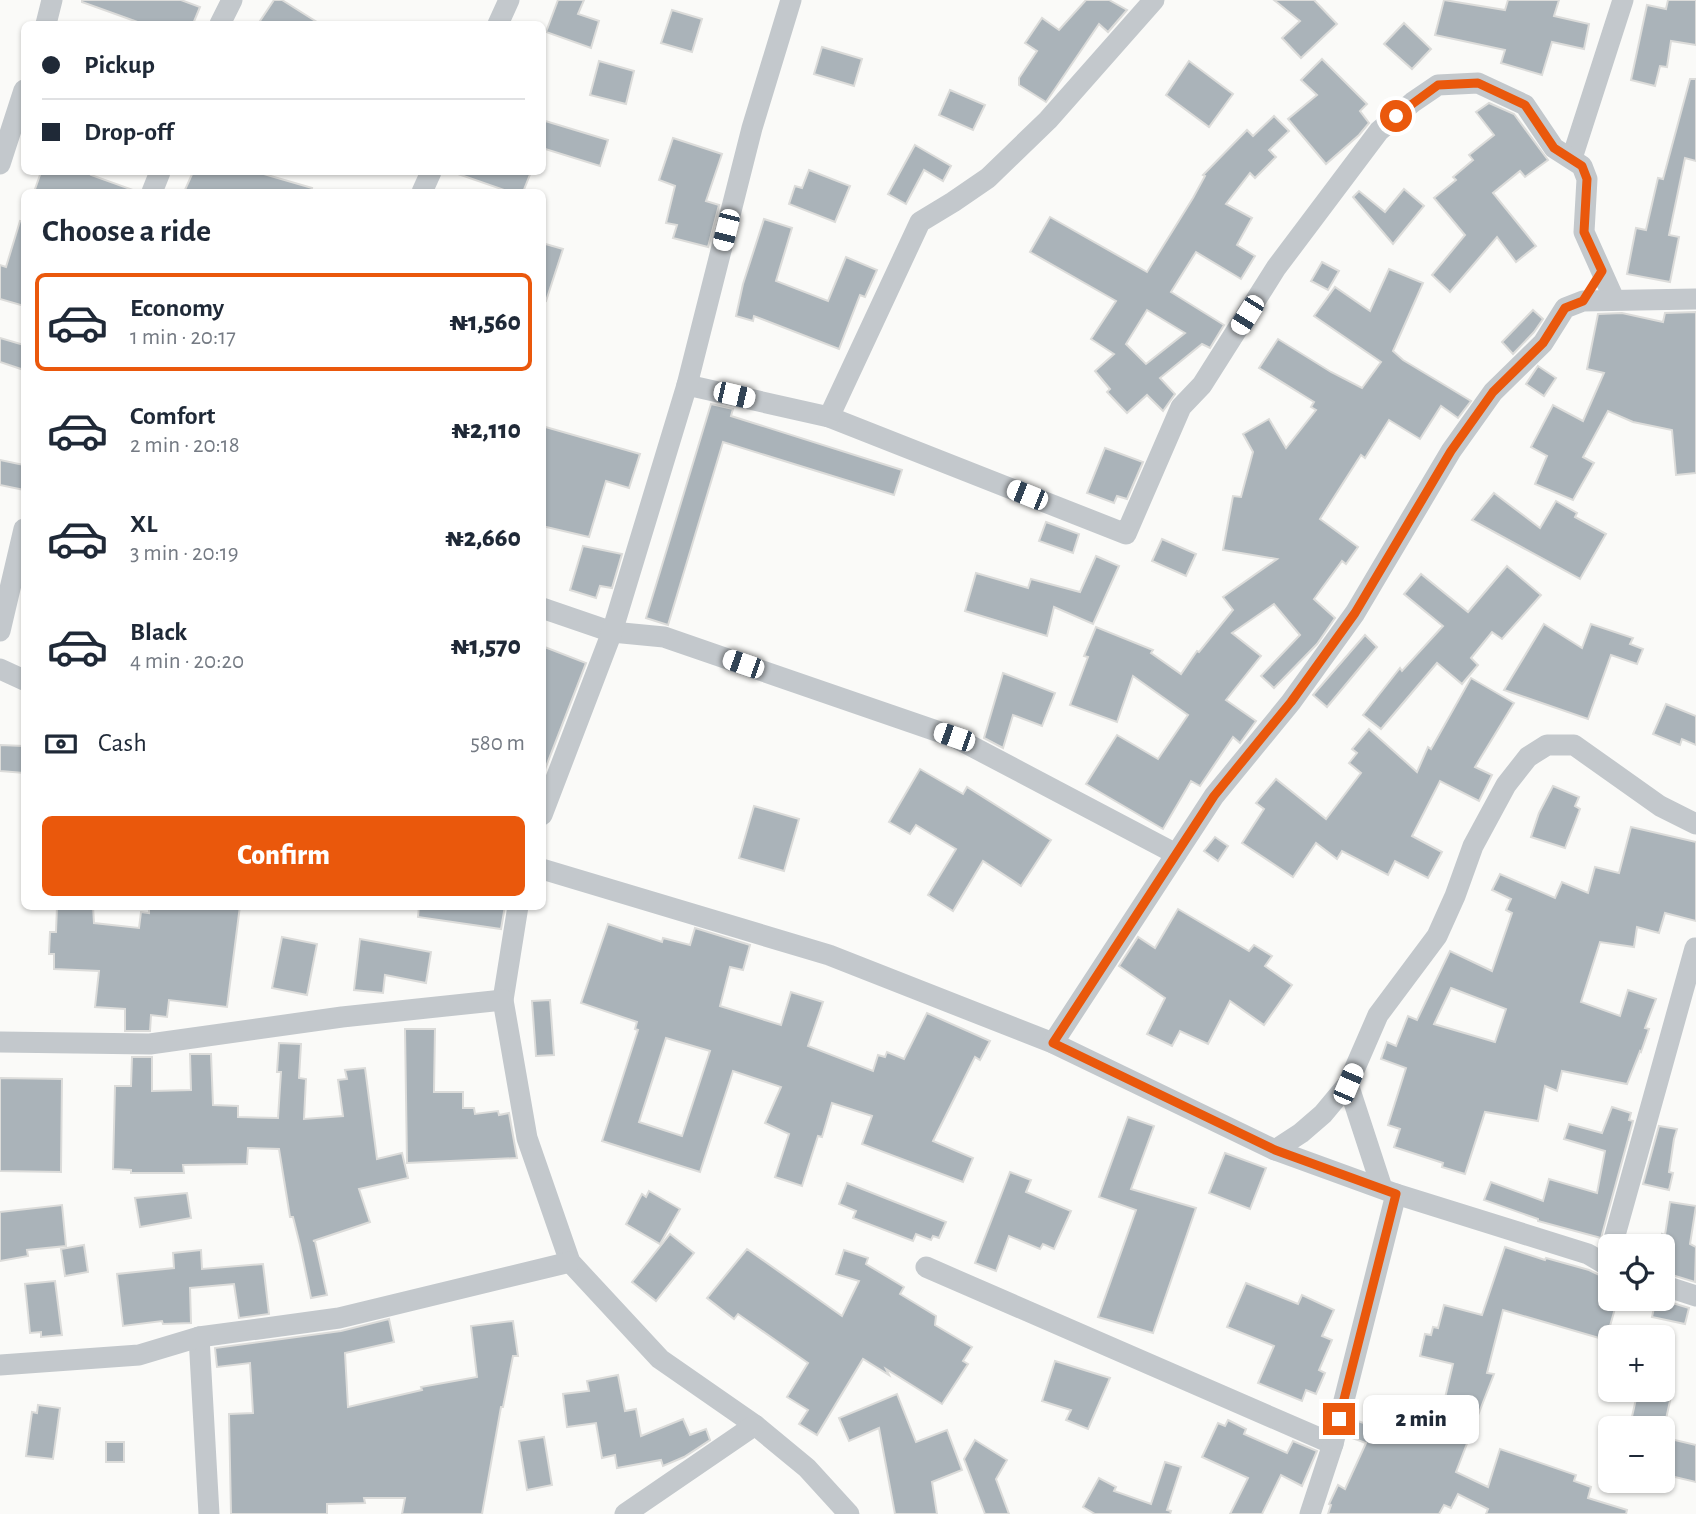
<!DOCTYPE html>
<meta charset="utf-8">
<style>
:root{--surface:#fff;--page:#f6f6f7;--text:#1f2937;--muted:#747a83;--line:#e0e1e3;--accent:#ea580c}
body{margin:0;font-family:"Alegreya Sans",sans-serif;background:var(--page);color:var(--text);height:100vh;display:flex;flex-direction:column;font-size:26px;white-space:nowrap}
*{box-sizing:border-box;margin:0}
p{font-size:23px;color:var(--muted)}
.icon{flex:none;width:38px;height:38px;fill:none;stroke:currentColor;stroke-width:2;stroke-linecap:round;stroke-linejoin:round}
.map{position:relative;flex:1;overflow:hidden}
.drawer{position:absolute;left:21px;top:189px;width:525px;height:721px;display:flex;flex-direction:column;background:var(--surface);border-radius:10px;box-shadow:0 2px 5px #0004}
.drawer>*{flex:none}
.banner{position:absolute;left:21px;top:21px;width:525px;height:154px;border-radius:10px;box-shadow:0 2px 5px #0004;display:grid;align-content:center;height:154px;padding:0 21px;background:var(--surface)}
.buttons{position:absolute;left:1598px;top:1234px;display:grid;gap:14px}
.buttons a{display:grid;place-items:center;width:77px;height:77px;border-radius:10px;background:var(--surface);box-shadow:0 2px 5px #0004;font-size:35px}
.end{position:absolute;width:32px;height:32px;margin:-16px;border:9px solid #ea580c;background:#fff;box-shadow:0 0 0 4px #fff}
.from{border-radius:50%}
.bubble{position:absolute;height:49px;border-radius:10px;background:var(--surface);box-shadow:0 2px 5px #0004;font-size:23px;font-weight:800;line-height:49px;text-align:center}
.car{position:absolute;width:21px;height:42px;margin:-21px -10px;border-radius:9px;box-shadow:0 0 5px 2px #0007;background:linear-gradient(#fff 24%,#345 0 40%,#fff 0 76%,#345 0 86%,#fff 0)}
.banner b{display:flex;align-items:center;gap:24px;height:66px;font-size:26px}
.banner b+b{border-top:2px solid var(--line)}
.banner i{width:18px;height:18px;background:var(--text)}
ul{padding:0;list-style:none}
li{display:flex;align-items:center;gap:21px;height:98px;margin:0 14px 10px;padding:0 7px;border:4px solid transparent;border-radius:10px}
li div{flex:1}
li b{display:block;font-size:26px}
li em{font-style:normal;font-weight:800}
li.on{border-color:var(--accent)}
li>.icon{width:63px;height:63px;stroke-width:1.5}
h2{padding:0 21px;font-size:32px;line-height:84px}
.pay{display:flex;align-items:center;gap:18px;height:77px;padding:0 21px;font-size:26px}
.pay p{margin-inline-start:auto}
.action{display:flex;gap:14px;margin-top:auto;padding:14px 21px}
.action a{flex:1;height:80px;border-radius:10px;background:var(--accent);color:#fff;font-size:28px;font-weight:800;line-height:80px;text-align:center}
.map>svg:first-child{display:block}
.building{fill:#aab3b9;stroke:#dcdcda;stroke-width:2;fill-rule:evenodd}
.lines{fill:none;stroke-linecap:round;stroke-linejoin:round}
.minor{stroke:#c3c8cc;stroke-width:21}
.route{stroke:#ea580c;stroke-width:9}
</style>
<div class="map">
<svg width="1696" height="1514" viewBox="0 0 1696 1514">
<rect width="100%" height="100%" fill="#fafaf8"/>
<!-- building -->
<g class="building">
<polygon points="82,0 181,0 200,7 193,24 143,24 82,2"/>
<polygon points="274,0 282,0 320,24 258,24"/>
<polygon points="558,0 584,0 578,14 599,21 591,48 546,32"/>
<polygon points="1086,0 1109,0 1127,10 1108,32 1099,24 1046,102 1019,85 1019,78 1037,51 1025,43 1042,18 1059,30"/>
<polygon points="1274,0 1314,0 1337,24 1301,58 1282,38 1300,21"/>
<polygon points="1444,0 1505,10 1508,0 1559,0 1554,16 1589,24 1584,49 1552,42 1542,75 1501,63 1505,50 1435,35"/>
<polygon points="1668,0 1696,0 1696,45 1671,41 1667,67 1660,66 1655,86 1631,80 1647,5 1666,9"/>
<polygon points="672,10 702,19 692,52 661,43"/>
<polygon points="1404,23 1431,49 1412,69 1384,44"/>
<polygon points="822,47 862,59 854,86 814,74"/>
<polygon points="1322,59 1367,104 1360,111 1369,123 1359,135 1326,164 1288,119 1317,95 1301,80"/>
<polygon points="599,61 634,71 626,104 590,95"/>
<polygon points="1189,61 1233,94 1209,127 1166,95"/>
<polygon points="1690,79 1696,79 1696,161 1685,158 1669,235 1679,237 1670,282 1627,274 1636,228 1646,230 1658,178 1663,179"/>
<polygon points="950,90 985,105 973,130 939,115"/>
<polygon points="1489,103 1514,114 1548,160 1525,177 1520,171 1493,193 1536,246 1516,262 1497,237 1450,292 1432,275 1465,235 1434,198 1456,180 1453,177 1473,160 1469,155 1494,135 1476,112"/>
<path d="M1274 116 1289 131 1269 150 1276 157 1255 178 1250 173 1226 204 1252 218 1237 245 1255 256 1241 279 1196 252 1171 292 1224 325 1210 348 1202 344 1160 378 1175 394 1163 411 1147 395 1127 413 1107 392 1110 389 1095 371 1114 354 1091 339 1116 301 1030 252 1050 217 1147 272 1193 198 1205 176 1203 175 1247 130 1253 136ZM1147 310 1185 333 1146 364 1126 344Z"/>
<polygon points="542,120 608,140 600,166 542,148"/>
<polygon points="673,138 722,154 706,201 719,205 708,247 673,238 677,225 666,223 675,186 659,180"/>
<polygon points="915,145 951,166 943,181 924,170 906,204 888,194"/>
<polygon points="809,170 850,186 835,222 789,204 795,186 802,188"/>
<polygon points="41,172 92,172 91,175 133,190 132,192 34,192"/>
<polygon points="193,172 257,172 312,188 311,192 184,192"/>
<polygon points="458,172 531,172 523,192 510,192 458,174"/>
<polygon points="1404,189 1424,206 1393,244 1353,197 1359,191 1385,212"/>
<polygon points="764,219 792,228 776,281 828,301 846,257 877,270 865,297 860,295 839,349 754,316 753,321 736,316 743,284"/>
<polygon points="20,221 24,222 24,306 0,299 0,265 6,267"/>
<polygon points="542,243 563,249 546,301 542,300"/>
<polygon points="1322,262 1339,271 1328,290 1311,281"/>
<polygon points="1389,269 1423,283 1393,351 1403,360 1471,401 1458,418 1441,406 1420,439 1389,420 1365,458 1361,455 1320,519 1358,547 1346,564 1342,561 1314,599 1335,618 1317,644 1274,688 1261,676 1300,635 1274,604 1232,633 1261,656 1226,700 1256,721 1240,743 1233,737 1200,786 1191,781 1163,829 1086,784 1117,735 1158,759 1188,715 1133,676 1117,722 1070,705 1088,657 1084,656 1096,627 1153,650 1151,653 1181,674 1197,651 1199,652 1233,610 1223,597 1277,559 1223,550 1233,496 1241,497 1253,452 1243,434 1269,419 1286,448 1316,410 1311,407 1314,402 1259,368 1278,339 1331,372 1362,388 1381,362 1314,316 1335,287 1370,311"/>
<polygon points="1533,310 1543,319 1534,332 1513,354 1502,342"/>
<polygon points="1696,312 1696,473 1676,475 1672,430 1633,422 1608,411 1583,457 1594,463 1573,500 1535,484 1547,456 1531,447 1553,405 1583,421 1604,373 1587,369 1598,314 1622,313 1663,322 1665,313"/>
<polygon points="0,338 24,345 24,370 0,362"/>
<polygon points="1538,366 1556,378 1544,396 1526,384"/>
<polygon points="711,404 733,409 731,416 902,470 894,495 723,442 668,625 646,618"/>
<polygon points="542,426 640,454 629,488 606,481 589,537 542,526"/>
<polygon points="1105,448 1143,462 1127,499 1117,496 1114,503 1087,493"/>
<polygon points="0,460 24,465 24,490 0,485"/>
<polygon points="1494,493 1540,528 1556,501 1577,513 1575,517 1606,534 1580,579 1472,520"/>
<polygon points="1046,522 1079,534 1073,553 1039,541"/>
<polygon points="1162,539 1196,554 1186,576 1152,561"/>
<polygon points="583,546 622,554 612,588 600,586 596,598 570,590"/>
<polygon points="1096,556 1119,566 1093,624 1054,607 1047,636 965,611 976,573 1028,588 1031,579 1080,592"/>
<polygon points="1507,566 1541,595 1502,639 1492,632 1471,658 1478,665 1462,684 1437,663 1381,729 1363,715 1400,668 1402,671 1443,626 1404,594 1421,574 1468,612"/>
<polygon points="1544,624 1582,648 1591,624 1633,638 1630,644 1643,649 1637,664 1611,655 1588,719 1504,690"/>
<polygon points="1365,635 1377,647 1327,707 1313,695"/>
<polygon points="542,646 586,663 542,777"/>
<polygon points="1003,673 1055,693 1042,726 1013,715 1003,748 984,738"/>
<polygon points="1471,678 1514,703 1475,767 1492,775 1479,801 1440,781 1412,836 1442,852 1428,878 1395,861 1388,875 1342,851 1337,859 1316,843 1293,877 1242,843 1264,809 1256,803 1276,779 1326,819 1361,773 1349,763 1357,753 1352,749 1369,729 1417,772 1428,747 1431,749"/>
<polygon points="1666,704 1696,716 1696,745 1682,739 1680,745 1653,734"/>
<polygon points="0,745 24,746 24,773 0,771"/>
<polygon points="920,769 963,794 967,787 1051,840 1021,886 983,861 953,911 928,895 956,849 916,825 910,834 889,822"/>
<polygon points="1553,786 1579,797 1575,806 1580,809 1565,848 1531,837 1539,813"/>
<polygon points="754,806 799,819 784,871 739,858"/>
<path d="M1631 827 1696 842V921L1665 913 1659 933 1637 927 1634 947 1600 942 1581 1002 1620 1016 1628 990 1656 999 1645 1028 1649 1029 1641 1052 1640 1051 1627 1084 1562 1071 1557 1091 1545 1086 1538 1121 1485 1112 1465 1174 1442 1167 1443 1163 1394 1147 1400 1129 1388 1125 1406 1068 1381 1059 1387 1042 1396 1046 1408 1016 1417 1020 1450 951 1492 971 1512 913 1506 910 1511 899 1492 890 1500 874 1555 898 1562 882 1588 893 1595 867 1619 873ZM1451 988 1506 1009 1495 1042 1434 1024Z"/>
<polygon points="1215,837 1228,846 1218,861 1204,851"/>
<polygon points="57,906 93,906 94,923 139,928 141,912 149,913 149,906 240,906 227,1007 169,1000 167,1017 151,1015 150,1031 125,1031 125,1009 95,1007 99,971 54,969 54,954 49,954 50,932 56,932"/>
<polygon points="419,906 505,906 501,929 418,917"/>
<polygon points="1178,909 1249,951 1254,945 1272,956 1265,966 1292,985 1264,1025 1230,1001 1208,1044 1180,1031 1172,1046 1147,1034 1165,998 1119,966 1138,937 1155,948"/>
<path d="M608 924 662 942 663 938 690 945 695 928 750 945 743 970 730 967 720 1006 781 1025 791 992 823 1002 808 1046 873 1071 878 1055 885 1057 887 1052 904 1059 927 1013 990 1041 980 1060 975 1057 933 1141 973 1158 963 1182 862 1144 872 1116 832 1103 822 1137 818 1136 802 1186 775 1177 789 1134 765 1123 781 1087 733 1071 700 1172 602 1141 638 1030 635 1029 637 1022 581 1003ZM666 1038 710 1051 682 1136 639 1122Z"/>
<polygon points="282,937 317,944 307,995 272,988"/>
<polygon points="360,939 431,952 426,983 385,975 383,993 354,990"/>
<polygon points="550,1000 554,1055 536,1056 532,1001"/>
<polygon points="405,1029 435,1029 434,1092 463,1092 463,1108 474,1108 475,1114 498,1111 499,1115 509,1113 517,1158 407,1163"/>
<polygon points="279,1043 301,1044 299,1078 306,1079 304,1119 343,1116 338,1080 347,1079 345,1070 365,1068 377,1159 402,1153 408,1178 359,1189 370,1222 313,1241 315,1241 327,1295 311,1298 300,1245 293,1217 290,1217 279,1149 248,1148 247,1164 183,1165 184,1173 131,1173 131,1170 113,1169 115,1086 131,1086 132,1057 152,1057 152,1091 191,1090 190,1054 211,1054 213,1105 238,1106 238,1117 278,1118 281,1072 277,1072"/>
<polygon points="0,1078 62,1079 61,1172 0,1171"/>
<polygon points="1612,1107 1631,1113 1629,1120 1633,1121 1601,1238 1538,1221 1538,1219 1484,1200 1491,1182 1543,1201 1549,1179 1597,1193 1605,1151 1564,1139 1569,1124 1602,1133"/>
<polygon points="1128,1117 1154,1126 1131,1189 1196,1208 1153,1333 1098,1317 1136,1210 1099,1197"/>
<polygon points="1659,1126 1677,1129 1674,1139 1669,1172 1673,1173 1669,1190 1643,1184"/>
<polygon points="1225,1153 1266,1168 1250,1209 1209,1193"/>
<polygon points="1010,1172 1031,1180 1026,1192 1071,1211 1054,1249 1043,1244 1040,1249 1009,1236 996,1271 975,1263"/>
<polygon points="847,1183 946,1222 939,1238 933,1236 931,1240 916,1234 913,1241 853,1218 856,1211 839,1204"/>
<polygon points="649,1191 680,1209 660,1244 626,1224 642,1194 646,1197"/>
<polygon points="187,1193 191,1218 140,1227 135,1198"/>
<polygon points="1670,1202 1696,1206 1690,1244 1696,1247 1695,1282 1662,1272 1662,1234 1665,1235"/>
<polygon points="62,1205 66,1246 27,1250 28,1256 0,1261 0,1212"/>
<polygon points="670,1234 694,1253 656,1301 632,1282"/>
<polygon points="84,1245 88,1272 65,1276 61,1249"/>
<polygon points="1505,1247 1545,1260 1546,1258 1589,1270 1610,1280 1610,1298 1618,1298 1606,1340 1503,1310 1487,1373 1494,1374 1456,1472 1488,1487 1500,1449 1576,1475 1574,1481 1591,1487 1588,1498 1627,1510 1626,1514 1486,1514 1488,1509 1458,1494 1451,1508 1444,1505 1439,1514 1328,1514 1331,1505 1329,1504 1338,1485 1345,1489 1366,1443 1349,1437 1355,1420 1381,1429 1389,1407 1424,1420 1426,1415 1435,1418 1440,1397 1445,1398 1453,1364 1420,1356 1425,1334 1431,1335 1433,1327 1438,1328 1444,1305 1482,1315"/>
<polygon points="747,1249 842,1316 859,1281 836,1274 844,1250 868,1258 866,1264 904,1287 900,1294 936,1316 935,1325 972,1347 963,1361 968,1364 942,1404 886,1369 889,1375 863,1359 817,1435 799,1424 808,1410 787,1397 808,1363 738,1314 734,1319 707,1298"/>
<polygon points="201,1250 202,1269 263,1264 269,1314 239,1318 234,1284 190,1288 191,1323 163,1324 162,1321 123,1326 117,1274 174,1268 173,1253"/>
<polygon points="55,1281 62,1335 41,1337 41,1332 30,1333 25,1284"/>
<polygon points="1246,1283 1298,1304 1302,1295 1334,1310 1322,1336 1332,1340 1319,1370 1325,1373 1316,1394 1306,1390 1302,1401 1258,1383 1274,1346 1227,1327"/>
<polygon points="1656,1298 1689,1308 1685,1324 1652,1317"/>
<polygon points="389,1319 394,1342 345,1353 348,1407 422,1390 421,1387 477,1377 471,1326 513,1321 518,1356 513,1356 503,1407 501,1407 482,1514 402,1514 405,1498 364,1498 365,1503 327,1504 327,1514 231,1514 229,1414 253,1413 250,1363 217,1367 215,1348 341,1331"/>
<polygon points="1055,1361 1110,1378 1088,1429 1066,1420 1071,1410 1042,1401"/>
<polygon points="618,1375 625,1411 636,1409 641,1436 683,1419 690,1435 706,1429 710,1440 684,1457 663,1466 661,1460 617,1468 615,1455 602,1458 596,1423 567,1427 563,1394 589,1391 587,1381"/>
<polygon points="1638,1390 1672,1392 1664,1428 1631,1421"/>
<polygon points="897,1394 916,1442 947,1430 962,1470 932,1482 937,1514 895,1514 879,1428 849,1441 839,1418"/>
<polygon points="38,1405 60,1408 53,1459 26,1456 32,1412 37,1413"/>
<polygon points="1228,1420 1246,1429 1244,1434 1287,1453 1293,1441 1317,1451 1302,1486 1281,1475 1262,1514 1230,1514 1248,1478 1202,1457 1218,1423 1225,1426"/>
<polygon points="544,1437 552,1485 527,1490 519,1441"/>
<polygon points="1662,1437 1696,1445 1696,1482 1662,1474"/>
<polygon points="975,1440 1007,1460 996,1479 1009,1514 985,1514 964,1459"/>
<rect x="106" y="1442" width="18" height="20"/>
<polygon points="1165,1462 1181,1467 1167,1510 1171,1511 1170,1514 1095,1514 1083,1507 1099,1478 1116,1487 1114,1491 1151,1504"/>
</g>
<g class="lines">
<!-- minor -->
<g class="minor">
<polyline points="46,24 52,0"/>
<polyline points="220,24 232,0"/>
<polyline points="498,24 509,0"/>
<polyline points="1572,158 1623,0"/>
<polyline points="0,164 24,90"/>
<polyline points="152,192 160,172"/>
<polyline points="422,192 431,172"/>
<polyline points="687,385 829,417 1126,534 1181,407 1202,385 1276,268 1379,131 1413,102 1438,85 1478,83 1525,105 1554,148 1582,166 1587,179 1584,232 1614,299"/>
<polyline points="829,417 920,222 953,202 988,178 1048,120 1154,0"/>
<polyline points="542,608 612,632 664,637 954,737 1176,854"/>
<polyline points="0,631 24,529"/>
<polyline points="0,669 24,680"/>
<polyline points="542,815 612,632 687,385 752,128 791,0"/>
<polyline points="542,869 829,955 1053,1043 1275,1150 1396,1194 1588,1254 1610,1267"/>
<polyline points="518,906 503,1000 527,1138 570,1262 660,1359 755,1425 807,1468 849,1514"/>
<polyline points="0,1042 150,1044 342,1017 503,1000"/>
<polyline points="1053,1043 1214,796 1291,702 1355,613 1451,451 1493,392 1543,343 1565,308 1583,301 1696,299"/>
<polyline points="1348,1084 1382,1188"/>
<polyline points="1275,1150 1301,1133 1323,1114 1348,1084 1378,1015 1437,936 1455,896 1473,846 1506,785 1528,757 1547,745 1574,745 1660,806 1696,824"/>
<polyline points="1612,1246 1695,948"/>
<polyline points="926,1267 1333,1444"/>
<polyline points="1662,1285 1696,1296"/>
<polyline points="199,1337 209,1514"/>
<polyline points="0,1365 139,1355 199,1337 339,1318 570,1262"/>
<polyline points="625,1514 755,1425"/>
<polyline points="1310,1514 1333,1444 1396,1194"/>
</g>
</g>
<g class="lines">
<!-- route -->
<polyline class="route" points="1339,1419 1396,1194 1275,1150 1053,1043 1214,796 1291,702 1355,613 1451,451 1493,392 1543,343 1565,308 1583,301 1602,271 1584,232 1587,179 1582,166 1554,148 1525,105 1478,83 1438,85 1396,116"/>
</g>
</svg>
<div class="buttons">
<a><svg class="icon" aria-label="locate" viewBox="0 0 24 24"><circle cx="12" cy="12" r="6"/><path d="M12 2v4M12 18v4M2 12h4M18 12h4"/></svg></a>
<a>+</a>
<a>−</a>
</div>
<i class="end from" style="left:1396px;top:116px"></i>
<i class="end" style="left:1339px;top:1419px"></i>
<div class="bubble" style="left:1363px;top:1395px;width:116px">2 min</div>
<i class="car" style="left:726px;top:230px;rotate:194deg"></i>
<i class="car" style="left:1247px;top:315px;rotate:212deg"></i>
<i class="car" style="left:734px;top:395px;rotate:103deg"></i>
<i class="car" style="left:1027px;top:495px;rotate:292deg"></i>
<i class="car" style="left:743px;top:664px;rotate:289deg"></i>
<i class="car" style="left:954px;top:737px;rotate:289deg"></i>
<i class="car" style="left:1348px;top:1084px;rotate:23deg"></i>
<div class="banner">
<b><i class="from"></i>Pickup</b>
<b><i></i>Drop-off</b>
</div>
<section class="drawer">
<h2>Choose a ride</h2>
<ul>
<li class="on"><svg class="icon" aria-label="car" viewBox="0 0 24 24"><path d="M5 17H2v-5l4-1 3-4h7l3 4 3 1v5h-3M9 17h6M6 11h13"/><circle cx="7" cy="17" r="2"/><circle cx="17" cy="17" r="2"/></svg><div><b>Economy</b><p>1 min · 20:17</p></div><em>₦1,560</em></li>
<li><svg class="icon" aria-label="car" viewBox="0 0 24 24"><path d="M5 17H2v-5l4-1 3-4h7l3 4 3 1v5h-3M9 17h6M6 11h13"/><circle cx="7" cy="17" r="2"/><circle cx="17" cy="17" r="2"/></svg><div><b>Comfort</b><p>2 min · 20:18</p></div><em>₦2,110</em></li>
<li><svg class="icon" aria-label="car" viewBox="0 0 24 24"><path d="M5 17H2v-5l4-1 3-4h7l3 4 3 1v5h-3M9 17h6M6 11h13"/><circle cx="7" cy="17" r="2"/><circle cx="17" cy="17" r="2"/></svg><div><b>XL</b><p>3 min · 20:19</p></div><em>₦2,660</em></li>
<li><svg class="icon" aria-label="car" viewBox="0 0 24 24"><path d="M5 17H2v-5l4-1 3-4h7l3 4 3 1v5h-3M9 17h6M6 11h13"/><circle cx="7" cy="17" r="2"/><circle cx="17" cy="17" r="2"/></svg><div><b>Black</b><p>4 min · 20:20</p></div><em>₦1,570</em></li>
</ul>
<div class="pay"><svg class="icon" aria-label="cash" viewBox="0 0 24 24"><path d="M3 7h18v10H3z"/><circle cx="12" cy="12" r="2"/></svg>Cash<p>580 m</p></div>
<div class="action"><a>Confirm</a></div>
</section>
</div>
